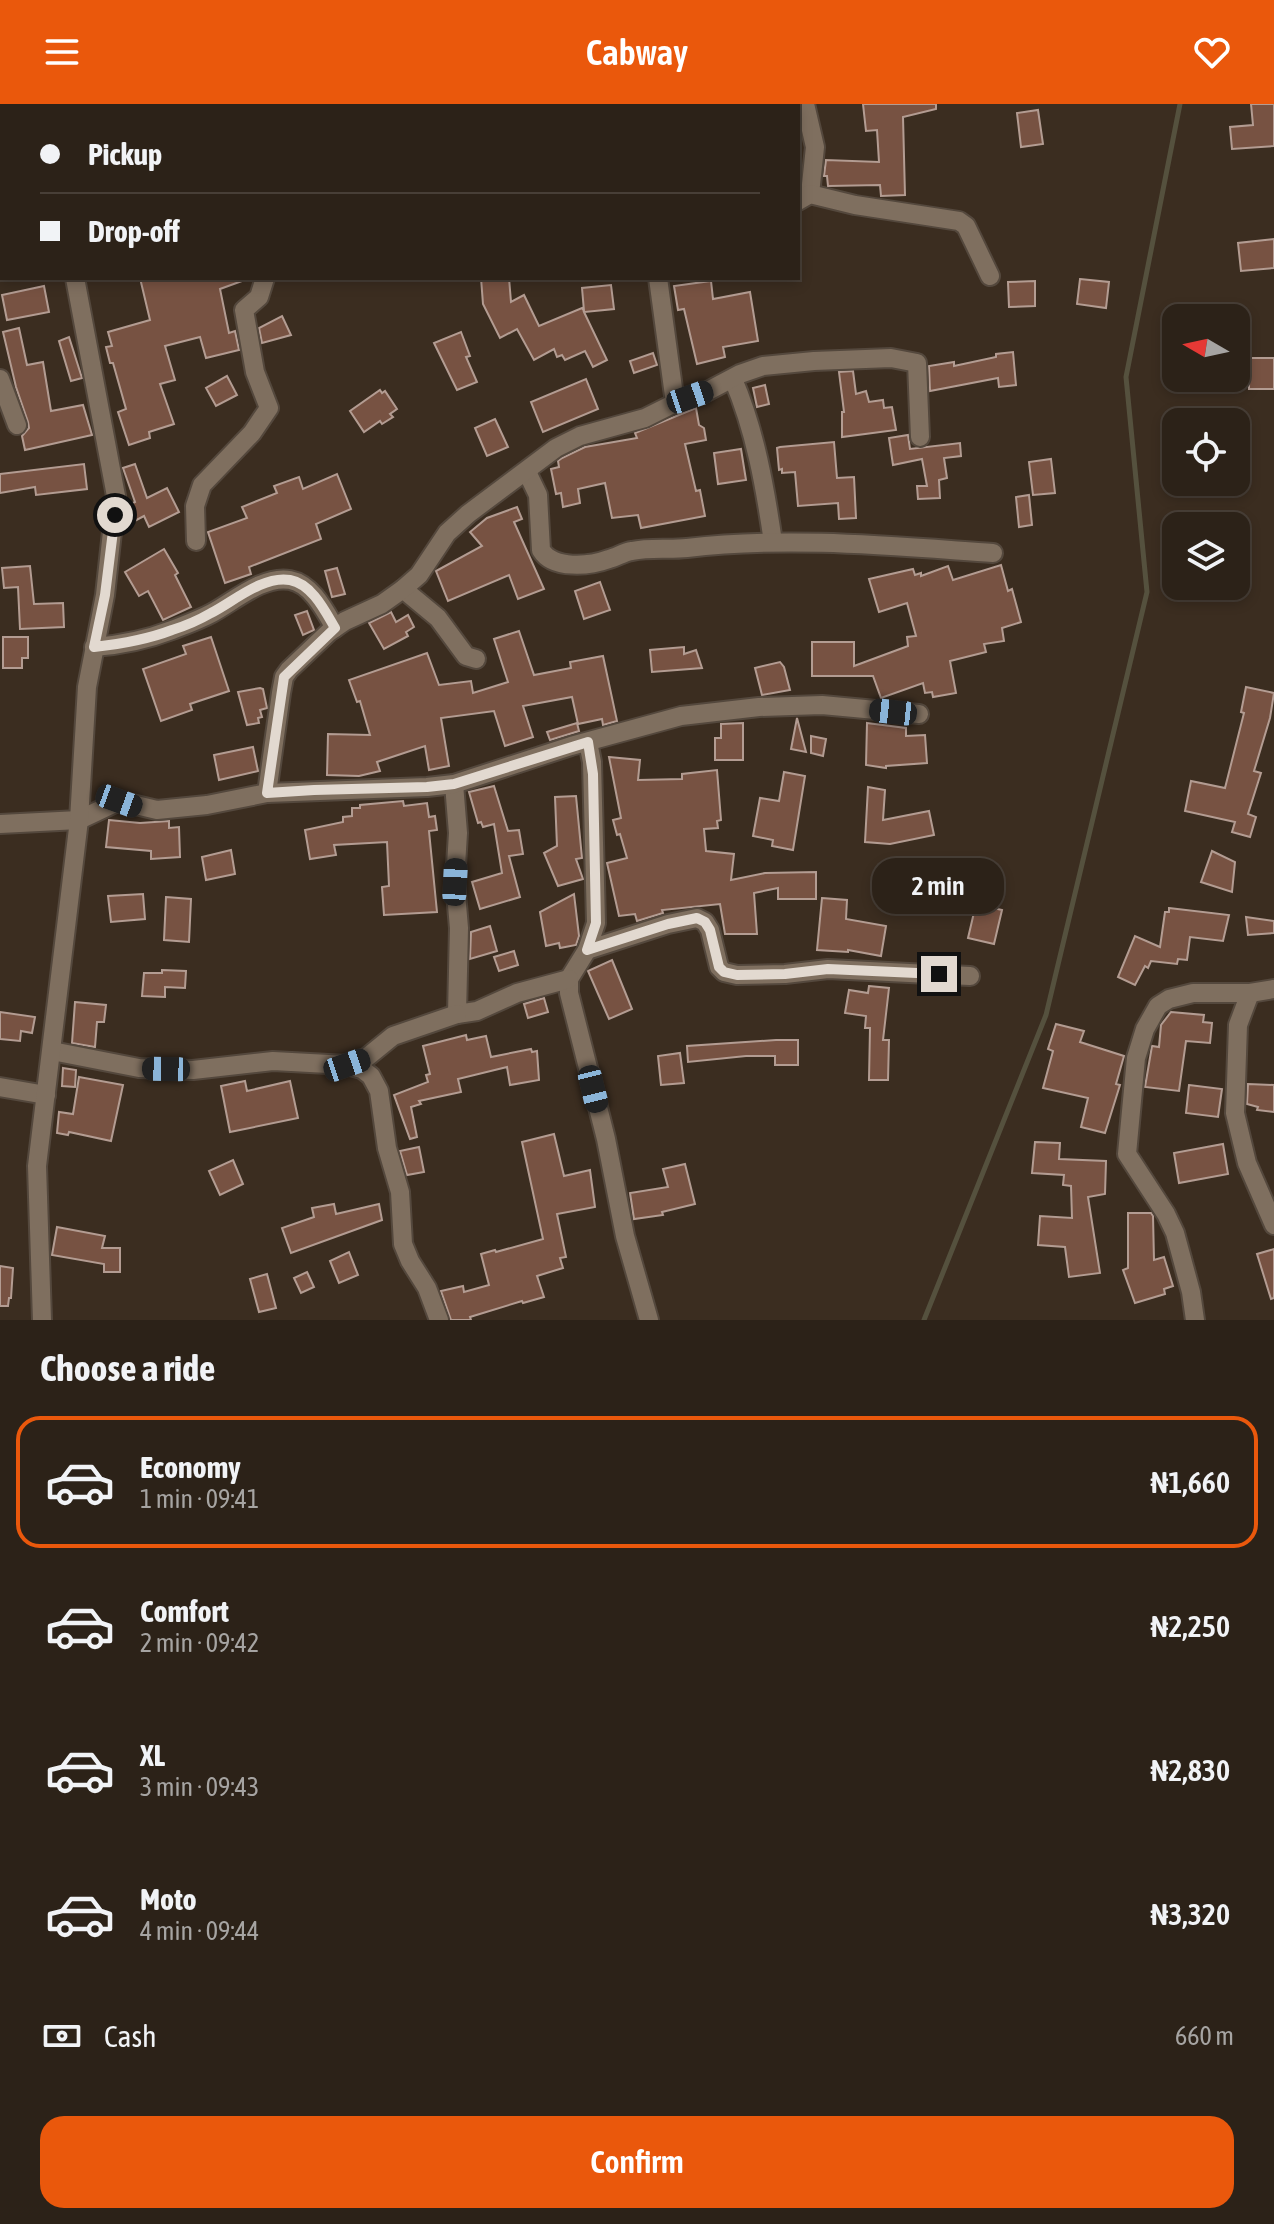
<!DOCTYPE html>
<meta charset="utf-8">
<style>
:root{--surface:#2c2218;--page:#342a21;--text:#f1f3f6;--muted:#a6a4a2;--line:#483f37;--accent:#ea580c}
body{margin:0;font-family:"Asap Condensed",sans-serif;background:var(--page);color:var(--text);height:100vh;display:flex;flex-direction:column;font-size:30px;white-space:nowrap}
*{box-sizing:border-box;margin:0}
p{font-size:26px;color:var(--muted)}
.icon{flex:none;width:44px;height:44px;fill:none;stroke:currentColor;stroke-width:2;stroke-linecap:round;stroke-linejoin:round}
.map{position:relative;height:1216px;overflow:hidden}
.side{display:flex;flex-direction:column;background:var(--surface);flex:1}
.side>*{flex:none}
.banner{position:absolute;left:0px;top:0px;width:800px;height:176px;box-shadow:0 4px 12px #0003,0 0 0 2px var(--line);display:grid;align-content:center;height:176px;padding:0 40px;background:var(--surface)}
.needle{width:52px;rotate:279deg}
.tools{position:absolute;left:1162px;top:200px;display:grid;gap:16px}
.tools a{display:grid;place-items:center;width:88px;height:88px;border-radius:16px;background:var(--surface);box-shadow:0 4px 12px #0003,0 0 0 2px var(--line);font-size:40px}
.end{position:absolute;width:36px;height:36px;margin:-18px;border:10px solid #e2d9d0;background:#111;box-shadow:0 0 0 4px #111}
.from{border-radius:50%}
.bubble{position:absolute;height:56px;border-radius:24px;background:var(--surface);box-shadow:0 4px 12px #0003,0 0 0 2px var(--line);font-size:26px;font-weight:600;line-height:56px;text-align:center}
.car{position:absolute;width:24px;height:48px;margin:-24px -12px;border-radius:10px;box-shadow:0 0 6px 2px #0007;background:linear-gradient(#222 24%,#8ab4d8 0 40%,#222 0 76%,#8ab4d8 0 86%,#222 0)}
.banner b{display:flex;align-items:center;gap:28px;height:76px;font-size:30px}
.banner b+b{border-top:2px solid var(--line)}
.banner i{width:20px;height:20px;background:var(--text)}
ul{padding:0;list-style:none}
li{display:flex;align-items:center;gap:24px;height:132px;margin:0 16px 12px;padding:0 24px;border:4px solid transparent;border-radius:24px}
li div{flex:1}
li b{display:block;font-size:30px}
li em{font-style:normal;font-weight:600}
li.current{border-color:var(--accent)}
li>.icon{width:72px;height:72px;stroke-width:1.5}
h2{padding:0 40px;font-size:36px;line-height:96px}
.pay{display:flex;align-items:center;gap:20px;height:88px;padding:0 40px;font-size:30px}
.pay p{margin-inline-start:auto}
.action{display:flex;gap:16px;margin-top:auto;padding:16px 40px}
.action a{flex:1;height:92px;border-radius:24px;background:var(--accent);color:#fff;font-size:32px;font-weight:600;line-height:92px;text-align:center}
header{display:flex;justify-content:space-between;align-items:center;height:104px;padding:0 40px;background:var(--accent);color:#fff;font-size:36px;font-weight:600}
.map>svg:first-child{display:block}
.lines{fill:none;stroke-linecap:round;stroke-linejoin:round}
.stream{stroke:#55513e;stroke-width:5}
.building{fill:#775242;stroke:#b39c92;stroke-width:2}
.street-casing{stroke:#54483d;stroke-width:22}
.street{stroke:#7f6f5f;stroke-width:18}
.route{stroke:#e2d9d0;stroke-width:10}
</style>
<header><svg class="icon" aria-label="menu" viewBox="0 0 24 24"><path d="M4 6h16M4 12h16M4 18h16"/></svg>Cabway<svg class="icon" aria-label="heart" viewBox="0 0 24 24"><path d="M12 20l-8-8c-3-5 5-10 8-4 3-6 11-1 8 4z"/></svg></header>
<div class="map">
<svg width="1274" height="1216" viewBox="0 0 1274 1216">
<rect width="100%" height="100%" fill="#3b2d20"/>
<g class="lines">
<!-- stream -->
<polyline class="stream" points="924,1216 1046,911 1147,488 1126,273 1180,0"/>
</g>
<!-- building -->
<g class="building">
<polygon points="863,0 936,0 936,5 903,13 905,91 881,92 880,81 828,82 827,72 824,72 826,56 879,58 877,26 866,27"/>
<polygon points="1251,0 1274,0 1274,42 1232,45 1230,23 1253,21"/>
<polygon points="1038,6 1043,40 1021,43 1017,9"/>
<polygon points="1274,135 1274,164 1241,167 1238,139"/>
<polygon points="140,174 244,174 245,176 220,185 229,229 235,227 239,246 206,254 200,233 165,242 175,276 160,280 174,320 149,328 150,334 129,341 118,308 126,305 113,259 110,259 106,243 112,242 108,228 150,216"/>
<polygon points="481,174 509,174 511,198 524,191 539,222 582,204 584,207 582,184 611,181 614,205 584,208 607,256 593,263 585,247 565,256 562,251 557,253 554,245 534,256 517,225 500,234 483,200"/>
<polygon points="1080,175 1109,178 1106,204 1077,200"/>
<polygon points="711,177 713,195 750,188 758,237 723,243 725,253 697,260 684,205 678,206 674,182"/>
<polygon points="1035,177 1035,202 1009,203 1008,178"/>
<polygon points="44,182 49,208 7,216 2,191"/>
<polygon points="282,212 291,231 262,239 259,224"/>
<polygon points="19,224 27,261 43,258 51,307 83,301 92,331 25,346 22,332 29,324 28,318 16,283 3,228"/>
<polygon points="461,228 470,252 466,253 477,278 457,286 434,239"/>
<polygon points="69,233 82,274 71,277 59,237"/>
<polygon points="1013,248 1016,281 999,283 998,274 930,287 929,262 954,258 954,262 996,253 996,250"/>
<polygon points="653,249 657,261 634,269 630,257"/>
<rect x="1249" y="254" width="25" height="31"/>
<polygon points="853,267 856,290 866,287 869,298 883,296 884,304 892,303 896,326 842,333 842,308 844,308 839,268"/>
<polygon points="227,272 237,291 216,302 206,284"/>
<polygon points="586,275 598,305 543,328 531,298"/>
<polygon points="765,281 769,300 757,303 753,284"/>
<polygon points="380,286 382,289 385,287 397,305 390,310 393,313 382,320 380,317 364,328 350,307"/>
<polygon points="696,304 699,321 704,324 706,336 685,340 696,387 700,386 705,412 641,424 638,411 612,414 605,379 578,385 580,399 563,403 561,389 556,390 551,365 559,363 558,357 562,354 585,343 637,334 635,329"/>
<polygon points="495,315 508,343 487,352 475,324"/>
<polygon points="908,331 910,345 960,339 961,352 944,354 947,374 939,376 940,394 918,395 917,382 927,382 922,355 893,361 889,334"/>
<polygon points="834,338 837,374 854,373 856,414 839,415 838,399 798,402 795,368 782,369 782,365 779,366 777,344 780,343"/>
<polygon points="741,345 746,376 718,380 714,349"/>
<polygon points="1051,355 1055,389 1033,391 1029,358"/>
<polygon points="84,360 87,385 36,391 35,383 0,389 0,370"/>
<polygon points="135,360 147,394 167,384 179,408 149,423 144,412 131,419 126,410 127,402 135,398 123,364"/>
<polygon points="337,370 351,405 316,420 321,435 249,463 251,470 225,479 208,428 247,414 242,403 277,389 274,382 299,373 303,385"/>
<polygon points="1029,391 1032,421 1019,423 1016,393"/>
<polygon points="517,403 522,415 514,418 544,485 518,495 509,471 448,497 436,467 482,442 470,428 487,414"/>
<polygon points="164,445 178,469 175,471 191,503 163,516 148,487 139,492 125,468"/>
<polygon points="1001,461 1008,487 1012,485 1021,518 1002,524 1004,537 984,540 986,548 950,557 956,589 933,593 932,588 925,589 923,579 881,594 873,572 812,572 812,538 854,538 854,562 908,542 907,533 916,532 907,499 879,508 869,475 913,465 915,471 921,469 921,472 948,462 953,476"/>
<polygon points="30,462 34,500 63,499 64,523 20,525 18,483 4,484 2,464"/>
<polygon points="337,464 345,490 332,493 325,467"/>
<polygon points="600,478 610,506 584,515 575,487"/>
<polygon points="307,507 314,526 303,531 295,511"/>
<polygon points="391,508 396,518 408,511 414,523 406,528 408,532 384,545 369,519"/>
<polygon points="519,527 534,571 571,564 570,558 603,552 617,617 603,621 602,615 578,620 572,593 523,602 533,633 505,642 494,607 441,614 449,662 429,666 425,642 377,658 380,667 359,672 327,671 328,630 370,631 360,597 357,598 349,576 427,549 439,581 471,577 473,589 508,578 494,535"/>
<polygon points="3,533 28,533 28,554 22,554 22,564 3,564"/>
<polygon points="211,533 229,587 190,600 192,606 161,617 143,565 186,550 183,542"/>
<polygon points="684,543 684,550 696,546 702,564 652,568 650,546"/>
<polygon points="780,558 784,563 790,586 762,591 755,564"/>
<polygon points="1246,583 1274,589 1270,614 1254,667 1261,669 1248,710 1256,713 1250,733 1232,728 1235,718 1185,707 1191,677 1225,684 1244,609 1241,608"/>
<polygon points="260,584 263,585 267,604 260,606 262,613 258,614 259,619 247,621 238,588"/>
<polygon points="797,614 806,648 791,645"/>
<polygon points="577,619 579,627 550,636 547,628"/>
<polygon points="743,619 743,656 715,656 715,634 721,634 721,620"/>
<polygon points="867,619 906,624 906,632 925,631 927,659 886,662 886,664 866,661"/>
<polygon points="811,632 826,635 823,652 811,649"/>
<polygon points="253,643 258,667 219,676 214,651"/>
<polygon points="609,653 640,656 638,676 682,675 682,670 717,666 721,716 717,717 718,724 704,725 706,747 734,750 731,776 765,769 816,768 816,795 778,795 778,784 754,789 757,830 725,830 720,800 662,806 663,809 637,817 635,810 619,812 607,759 627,754 620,730 617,731 613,716 621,714"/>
<polygon points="784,668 805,672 793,746 772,742 773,736 753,732 760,694 779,697"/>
<polygon points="494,682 508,727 519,726 523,750 509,752 520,793 480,805 472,778 502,769 494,720 483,723 481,718 478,719 469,688"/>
<polygon points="868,683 885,686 883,716 929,707 934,731 890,740 865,738"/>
<polygon points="576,692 582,754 576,755 583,775 558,782 544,749 557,742 555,693"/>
<polygon points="403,697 404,702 427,699 429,713 435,712 437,726 429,727 437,808 384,811 382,783 389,782 387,738 334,741 336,751 310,755 305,726 343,718 343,713 352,712 352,704 360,704 360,701"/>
<polygon points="109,716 140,719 169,717 169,724 179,723 180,753 151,755 151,747 106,743"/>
<polygon points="231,746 235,770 206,776 202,753"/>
<polygon points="1212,747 1235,758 1232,788 1201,778"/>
<polygon points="962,766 962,789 936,789 935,767"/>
<polygon points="143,790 145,815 111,818 108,792"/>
<polygon points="574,790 579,832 576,841 560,844 559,839 546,842 540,808"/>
<polygon points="166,793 191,795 189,838 164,836"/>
<polygon points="822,794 847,796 846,815 886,822 881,852 848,846 848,848 817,846"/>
<polygon points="976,800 1002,806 994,840 968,834"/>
<polygon points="1169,804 1229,811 1223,837 1190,833 1187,856 1178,855 1177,860 1151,857 1148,864 1145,862 1135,881 1118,873 1135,832 1160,843 1165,808 1169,808"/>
<polygon points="1246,813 1274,817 1274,829 1248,831"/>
<polygon points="490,822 497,847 470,855 471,828"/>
<polygon points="514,847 518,861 499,867 494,853"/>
<polygon points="612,856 632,905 609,915 588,867"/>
<polygon points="162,866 186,867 185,884 165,883 165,893 142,892 144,869 162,869"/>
<polygon points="869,882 889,884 883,936 889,936 888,976 869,976 870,924 865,924 866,912 845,909 849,886 868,889"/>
<polygon points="544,894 548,908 528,914 524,900"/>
<polygon points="75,898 106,901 104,918 97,918 95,943 72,939"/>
<polygon points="0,908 35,913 32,929 21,927 20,937 0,935"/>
<polygon points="1171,908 1204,911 1203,918 1212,919 1210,939 1186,937 1179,987 1145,983 1152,942 1159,943 1161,921"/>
<polygon points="1056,920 1084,927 1080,938 1124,952 1116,980 1120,981 1105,1029 1081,1023 1088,994 1043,984 1053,947 1048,945"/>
<polygon points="466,931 467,936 486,932 491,953 531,945 532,948 537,947 539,976 510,981 507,963 458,975 461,988 419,997 421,1000 411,1003 417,1033 410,1035 394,991 428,978 426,971 430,970 423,942"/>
<polygon points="776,936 798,936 798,961 775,961 775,952 746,952 688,958 687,942"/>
<polygon points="680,949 684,979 661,981 658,952"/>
<polygon points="63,964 76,966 75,983 62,982"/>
<polygon points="79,973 123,981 111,1037 69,1028 68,1031 57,1029 59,1008 73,1010"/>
<polygon points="245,977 247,987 290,977 298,1014 230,1028 221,982"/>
<polygon points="1248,980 1274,981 1274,1008 1257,1006 1258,1003 1247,1000"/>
<polygon points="1189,981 1222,985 1218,1013 1186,1009"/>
<polygon points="554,1030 564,1072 590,1066 595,1103 557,1110 566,1153 560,1154 563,1164 537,1172 544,1193 523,1199 522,1197 470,1213 471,1216 451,1216 441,1187 463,1182 464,1188 489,1181 481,1150 495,1146 496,1148 543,1135 522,1038"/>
<polygon points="1035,1038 1060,1039 1059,1055 1106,1057 1105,1090 1088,1093 1100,1169 1069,1173 1065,1143 1038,1141 1040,1112 1072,1114 1071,1082 1063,1081 1064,1071 1032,1069"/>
<polygon points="1223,1040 1228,1070 1179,1079 1174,1049"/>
<polygon points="419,1043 424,1068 407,1071 400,1047"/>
<polygon points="233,1056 243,1080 220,1091 209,1067"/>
<polygon points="685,1060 695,1100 662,1108 663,1111 634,1115 630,1089 668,1083 663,1065"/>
<polygon points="334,1100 336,1110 379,1100 382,1116 291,1149 282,1124 314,1113 312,1104"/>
<polygon points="1128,1109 1151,1109 1153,1112 1154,1156 1164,1153 1173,1182 1164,1185 1165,1190 1135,1199 1123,1166 1128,1164"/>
<polygon points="57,1123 105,1132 102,1144 120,1144 120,1168 104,1168 104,1160 52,1151"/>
<polygon points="1274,1145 1274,1194 1271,1195 1257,1150"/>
<polygon points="349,1148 358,1171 339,1179 330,1157"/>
<polygon points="0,1162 13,1164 11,1194 9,1194 8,1202 0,1202"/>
<polygon points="307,1168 314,1183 301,1189 294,1174"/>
<polygon points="267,1170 276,1204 259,1208 250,1175"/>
</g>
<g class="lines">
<!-- street casing -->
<g class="street-casing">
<g id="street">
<polyline points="21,0 22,2"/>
<polyline points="208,0 208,2"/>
<polyline points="805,0 815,43 810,90"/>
<polyline points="90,2 96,0"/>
<polyline points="644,2 644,0"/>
<polyline points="732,2 738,0"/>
<polyline points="798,97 810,90 855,101 959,117 966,122 990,172"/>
<polyline points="0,157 2,155"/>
<polyline points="658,174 675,299"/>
<polyline points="0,275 17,321"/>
<path d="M733 275C755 326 765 383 773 438"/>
<path d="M527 368 538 391 541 446C553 466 590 462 609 455 617 453 624 448 632 447 650 443 669 446 687 444 788 432 891 442 993 449"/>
<polyline points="196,437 195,402 202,381 252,329 269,304 255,268 244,206 259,193 265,174"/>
<polyline points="403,485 438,514 466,552 476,555"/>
<path d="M94 543C121 541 146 536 172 526 185 521 199 516 212 509 233 498 263 471 290 476 312 480 325 507 335 524"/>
<polyline points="588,638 592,658 596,819 587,846 569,875 569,889 606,1035 625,1132 649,1216"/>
<polyline points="454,680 458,729 455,778 459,824 457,910 477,907 517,889 569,875"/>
<polyline points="267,689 281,589 284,573 289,566 329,528 345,517 382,500 403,485 419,471 447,429 468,410 556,344 580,332 645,314 675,299 706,288 740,270 763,262 814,257 891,254 917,259 920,333"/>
<polyline points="0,720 79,716 119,697 157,706 207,701 267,689 427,683 454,680 571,642 681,612 759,603 822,601 919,610"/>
<polyline points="587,846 668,820 697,814 705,818 710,826 719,863 724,868 737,871 785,870 828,865 970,872"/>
<polyline points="1250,889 1238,921 1235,1009 1247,1059 1274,1121"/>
<polyline points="52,947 139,964 193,966 273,957 347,961 362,965 371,972 379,987 387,1044 400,1088 403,1140 410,1157 427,1184 439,1216"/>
<polyline points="347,961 366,954 393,932 457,910"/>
<polyline points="0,983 46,991"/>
<polyline points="42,1216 37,1062 79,716 87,583 105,491 116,392 75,174"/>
<polyline points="1195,1216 1191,1188 1175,1129 1166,1110 1127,1050 1136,954 1145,925 1158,902 1169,895 1193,889 1250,889 1274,885"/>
</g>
</g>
<!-- street -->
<use href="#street" class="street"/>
</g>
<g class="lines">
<!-- route -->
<path class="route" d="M115 411 105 491 94 543C121 540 146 536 172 526 185 522 199 516 211 509 233 498 263 471 290 476 312 480 325 507 335 524L284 573 267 689 314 686 427 683 454 680 588 638 593 670 596 819 587 846 668 820 697 814 705 818 710 826 719 863 724 868 737 871 785 870 828 865 939 870"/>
</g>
</svg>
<div class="tools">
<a><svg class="needle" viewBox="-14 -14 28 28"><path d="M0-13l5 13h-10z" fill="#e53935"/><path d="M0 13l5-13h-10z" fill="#a6a4a2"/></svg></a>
<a><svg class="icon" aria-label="locate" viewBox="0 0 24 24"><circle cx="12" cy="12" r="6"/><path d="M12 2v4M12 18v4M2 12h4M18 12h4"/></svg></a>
<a><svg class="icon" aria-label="layers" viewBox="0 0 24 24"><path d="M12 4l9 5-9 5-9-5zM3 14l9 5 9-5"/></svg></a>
</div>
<i class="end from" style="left:115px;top:411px"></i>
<i class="end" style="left:939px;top:870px"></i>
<div class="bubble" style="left:872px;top:754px;width:132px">2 min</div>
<i class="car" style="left:690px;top:293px;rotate:71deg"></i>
<i class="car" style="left:893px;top:608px;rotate:276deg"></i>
<i class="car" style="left:119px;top:697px;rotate:110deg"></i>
<i class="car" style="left:455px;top:778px;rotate:3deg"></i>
<i class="car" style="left:347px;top:961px;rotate:71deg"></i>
<i class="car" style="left:166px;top:965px;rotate:271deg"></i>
<i class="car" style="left:593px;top:985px;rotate:166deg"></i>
<div class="banner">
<b><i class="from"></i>Pickup</b>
<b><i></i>Drop-off</b>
</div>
</div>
<section class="side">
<h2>Choose a ride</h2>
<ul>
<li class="current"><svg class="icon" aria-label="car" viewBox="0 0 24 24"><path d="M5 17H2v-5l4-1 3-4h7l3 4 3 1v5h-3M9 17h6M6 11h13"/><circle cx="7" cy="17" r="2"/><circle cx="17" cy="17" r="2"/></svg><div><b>Economy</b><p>1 min · 09:41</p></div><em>₦1,660</em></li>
<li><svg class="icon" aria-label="car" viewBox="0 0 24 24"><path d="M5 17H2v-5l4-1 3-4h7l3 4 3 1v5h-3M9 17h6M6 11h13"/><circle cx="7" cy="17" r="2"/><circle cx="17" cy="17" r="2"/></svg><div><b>Comfort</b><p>2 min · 09:42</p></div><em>₦2,250</em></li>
<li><svg class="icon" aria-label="car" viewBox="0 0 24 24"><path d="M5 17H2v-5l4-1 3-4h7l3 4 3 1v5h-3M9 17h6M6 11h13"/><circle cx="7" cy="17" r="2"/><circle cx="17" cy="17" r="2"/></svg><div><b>XL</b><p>3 min · 09:43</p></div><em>₦2,830</em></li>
<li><svg class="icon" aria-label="car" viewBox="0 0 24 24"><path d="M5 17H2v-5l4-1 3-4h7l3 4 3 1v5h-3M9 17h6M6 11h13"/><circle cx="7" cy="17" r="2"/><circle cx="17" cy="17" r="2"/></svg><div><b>Moto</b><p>4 min · 09:44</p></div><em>₦3,320</em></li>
</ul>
<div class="pay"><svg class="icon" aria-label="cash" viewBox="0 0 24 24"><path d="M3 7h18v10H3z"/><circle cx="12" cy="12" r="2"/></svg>Cash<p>660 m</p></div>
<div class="action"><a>Confirm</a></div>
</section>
